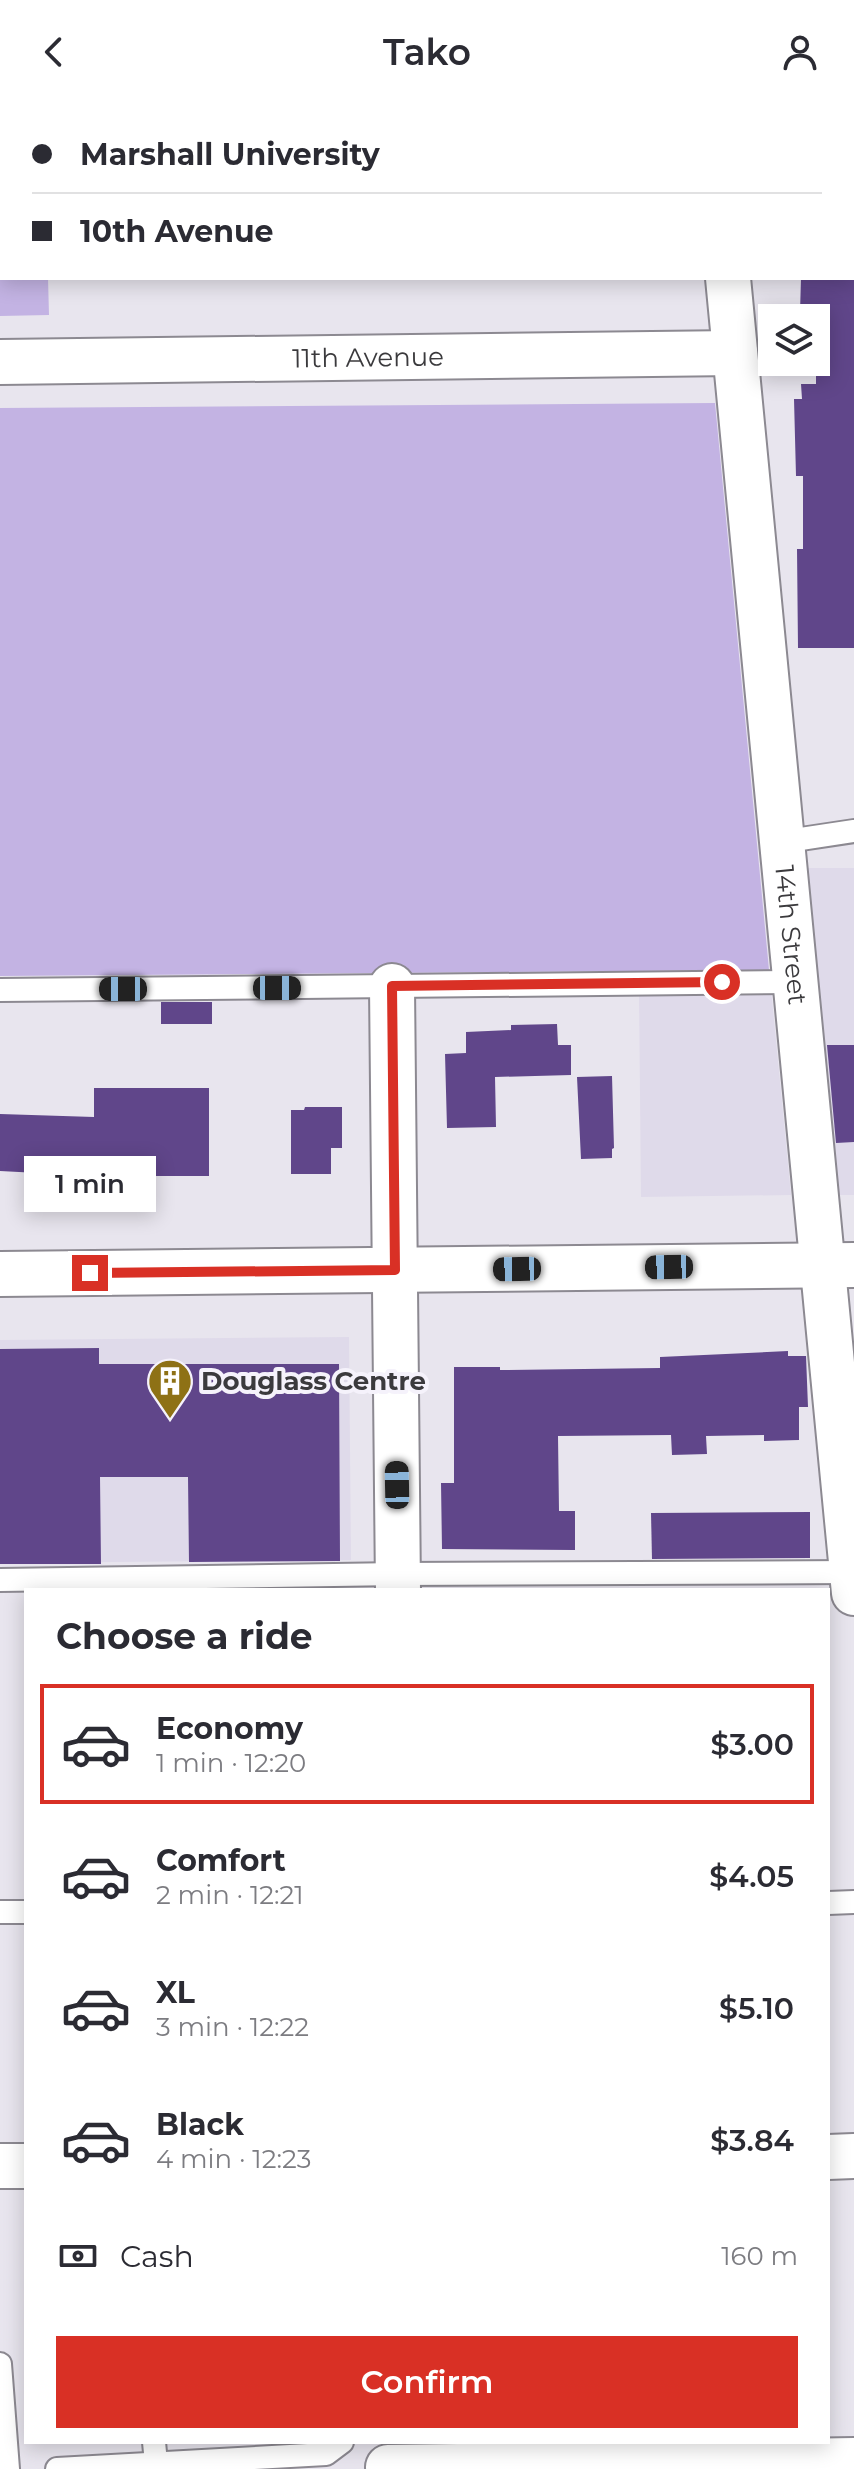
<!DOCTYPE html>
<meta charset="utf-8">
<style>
:root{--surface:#fff;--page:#f2f2f3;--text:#2b2b33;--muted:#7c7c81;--line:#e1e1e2;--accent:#d93025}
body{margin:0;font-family:Montserrat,sans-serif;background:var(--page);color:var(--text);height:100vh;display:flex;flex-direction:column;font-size:30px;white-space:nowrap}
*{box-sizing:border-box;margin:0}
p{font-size:26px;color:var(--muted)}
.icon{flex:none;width:44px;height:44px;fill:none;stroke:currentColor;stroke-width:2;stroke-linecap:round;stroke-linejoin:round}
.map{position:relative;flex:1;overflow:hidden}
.details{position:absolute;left:24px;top:1484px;width:806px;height:856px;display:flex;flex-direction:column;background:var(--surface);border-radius:0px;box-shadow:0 4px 20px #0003}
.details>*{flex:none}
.banner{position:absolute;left:0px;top:0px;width:854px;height:176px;box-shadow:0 4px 20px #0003;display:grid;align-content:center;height:176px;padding:0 32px;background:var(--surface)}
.fabs{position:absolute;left:758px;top:200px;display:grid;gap:16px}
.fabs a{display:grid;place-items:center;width:72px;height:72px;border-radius:0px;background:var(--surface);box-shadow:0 4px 20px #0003;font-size:40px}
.end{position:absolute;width:36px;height:36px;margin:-18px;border:10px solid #d93025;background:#fff;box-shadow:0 0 0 4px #fff}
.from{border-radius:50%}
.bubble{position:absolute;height:56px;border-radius:0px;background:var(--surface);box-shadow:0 4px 20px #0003;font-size:26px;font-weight:600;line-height:56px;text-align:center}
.car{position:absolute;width:24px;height:48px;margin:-24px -12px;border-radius:10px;box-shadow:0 0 6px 2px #0007;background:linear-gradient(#222 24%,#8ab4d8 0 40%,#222 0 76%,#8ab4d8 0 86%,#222 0)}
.banner b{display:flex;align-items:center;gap:28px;height:76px;font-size:30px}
.banner b+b{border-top:2px solid var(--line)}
.banner i{width:20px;height:20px;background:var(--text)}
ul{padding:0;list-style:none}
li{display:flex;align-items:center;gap:24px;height:120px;margin:0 16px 12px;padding:0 16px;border:4px solid transparent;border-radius:0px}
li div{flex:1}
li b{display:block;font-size:30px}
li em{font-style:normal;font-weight:600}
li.current{border-color:var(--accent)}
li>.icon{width:72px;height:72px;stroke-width:1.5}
h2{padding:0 32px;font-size:36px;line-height:96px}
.pay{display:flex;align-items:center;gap:20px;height:88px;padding:0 32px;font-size:30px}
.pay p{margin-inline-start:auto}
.action{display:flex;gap:16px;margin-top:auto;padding:16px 32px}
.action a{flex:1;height:92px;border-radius:0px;background:var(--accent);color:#fff;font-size:32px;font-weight:600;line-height:92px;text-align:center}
header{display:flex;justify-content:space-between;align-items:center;height:104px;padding:0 32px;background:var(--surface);font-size:36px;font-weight:600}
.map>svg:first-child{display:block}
.built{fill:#dfdaea}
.green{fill:#c3b3e3}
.building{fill:#60468a}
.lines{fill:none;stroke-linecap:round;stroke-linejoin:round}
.lane-casing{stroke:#8c8991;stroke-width:26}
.street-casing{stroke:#8c8991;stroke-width:48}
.lane{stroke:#fff;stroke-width:22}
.street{stroke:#fff;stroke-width:44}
.route{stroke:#d93025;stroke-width:10}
.labels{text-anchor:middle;stroke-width:8;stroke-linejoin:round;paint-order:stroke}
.street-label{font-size:26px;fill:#3b3a3d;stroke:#f5f2fb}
.poi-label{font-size:26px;font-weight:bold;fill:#3b3a3d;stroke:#f5f2fb;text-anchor:start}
</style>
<header><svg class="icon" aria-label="back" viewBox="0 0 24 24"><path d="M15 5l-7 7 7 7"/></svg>Tako<svg class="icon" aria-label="person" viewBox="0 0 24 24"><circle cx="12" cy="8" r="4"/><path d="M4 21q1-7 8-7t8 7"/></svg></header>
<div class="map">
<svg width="854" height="2365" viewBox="0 0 854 2365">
<rect width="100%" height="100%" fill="#e8e5ee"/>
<!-- built -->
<g class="built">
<polygon points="803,764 854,764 854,1091 833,1091"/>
<polygon points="771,885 791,1091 641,1093 639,886"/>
<polygon points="349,1233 351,1456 0,1459 0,1236"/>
</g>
<!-- green -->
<g class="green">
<polygon points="0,54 2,174 48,174 49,211 0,212"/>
<polygon points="715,299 769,866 0,872 0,304"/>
</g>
<!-- building -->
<g class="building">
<polygon points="801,174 854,174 854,544 798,544 797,445 803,445 803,372 796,372 794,295 802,295 801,280 816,280 816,208 800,208"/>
<rect x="161" y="898" width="51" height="22"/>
<polygon points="557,920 558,941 571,941 571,971 495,973 496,1023 447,1024 445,950 466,949 466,928 511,926 511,921"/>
<polygon points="827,941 854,941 854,1038 836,1039"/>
<polygon points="612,972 614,1044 612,1045 612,1054 581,1055 577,973"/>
<polygon points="94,984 209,984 209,1072 95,1072 0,1067 0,1010 94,1013"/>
<polygon points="305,1003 342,1003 342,1044 331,1044 331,1070 291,1070 291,1006 304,1006"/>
<polygon points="99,1244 99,1260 339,1260 340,1457 189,1458 188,1373 100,1373 101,1460 0,1460 0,1245"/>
<polygon points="788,1247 788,1252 806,1252 808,1303 799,1303 799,1336 764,1337 764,1331 706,1332 707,1350 672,1351 671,1331 558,1332 559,1407 575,1407 575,1446 442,1445 441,1379 454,1379 454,1263 500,1263 500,1266 660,1264 660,1253"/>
<polygon points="810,1408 810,1454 652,1455 651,1409"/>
</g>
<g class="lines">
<!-- lane casing -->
<g class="lane-casing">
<g id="lane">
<polyline points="781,738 854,727"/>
<polyline points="0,886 794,878"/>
<polyline points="0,1476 398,1470 852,1468"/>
<polyline points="828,1799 854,1798"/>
<polyline points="0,1808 26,1808"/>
<polyline points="0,2260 8,2365"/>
<polyline points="154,2338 156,2359"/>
<polyline points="57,2365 326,2350 342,2338"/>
</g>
</g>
<!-- street casing -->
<g class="street-casing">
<g id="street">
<polyline points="711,0 711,2"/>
<path id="s1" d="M728 174 854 1489"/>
<path id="s2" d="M0 258 735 249"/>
<polyline points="392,882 398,1486"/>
<polyline points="0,1170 854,1161"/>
<polyline points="828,2053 854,2052"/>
<polyline points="0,2062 26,2062"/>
<polyline points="388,2363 854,2356"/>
</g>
</g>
<!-- lane -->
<use href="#lane" class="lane"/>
<!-- street -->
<use href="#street" class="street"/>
</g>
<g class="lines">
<!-- route -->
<polyline class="route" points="90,1169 395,1166 392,882 722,878"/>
</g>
<!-- icons -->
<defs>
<g id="building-pin" transform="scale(2.3)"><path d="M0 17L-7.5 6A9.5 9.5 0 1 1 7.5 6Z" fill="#8e7115" stroke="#f5f2fb"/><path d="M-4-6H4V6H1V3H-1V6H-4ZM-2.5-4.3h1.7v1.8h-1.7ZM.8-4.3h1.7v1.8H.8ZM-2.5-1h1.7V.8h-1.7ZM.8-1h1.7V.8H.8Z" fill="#fff"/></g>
</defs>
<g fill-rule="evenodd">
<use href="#building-pin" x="170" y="1277"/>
</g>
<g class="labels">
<!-- street labels -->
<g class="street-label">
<text dy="9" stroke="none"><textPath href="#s2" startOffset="368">11th Avenue</textPath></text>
<text dy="9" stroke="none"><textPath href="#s1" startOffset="660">14th Street</textPath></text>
</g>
<!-- poi labels -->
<g class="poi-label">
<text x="201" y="1286">Douglass Centre</text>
</g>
</g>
</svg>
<div class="fabs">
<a><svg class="icon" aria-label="layers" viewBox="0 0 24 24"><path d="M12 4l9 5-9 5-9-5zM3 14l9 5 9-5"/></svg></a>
</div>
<i class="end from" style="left:722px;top:878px"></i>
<i class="end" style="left:90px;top:1169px"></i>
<div class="bubble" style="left:24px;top:1052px;width:132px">1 min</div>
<i class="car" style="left:277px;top:884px;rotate:90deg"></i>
<i class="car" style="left:123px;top:885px;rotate:270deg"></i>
<i class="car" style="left:669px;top:1163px;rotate:269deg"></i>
<i class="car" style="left:517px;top:1165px;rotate:269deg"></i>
<i class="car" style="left:397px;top:1381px;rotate:359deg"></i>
<div class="banner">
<b><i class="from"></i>Marshall University</b>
<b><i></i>10th Avenue</b>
</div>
<section class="details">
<h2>Choose a ride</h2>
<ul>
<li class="current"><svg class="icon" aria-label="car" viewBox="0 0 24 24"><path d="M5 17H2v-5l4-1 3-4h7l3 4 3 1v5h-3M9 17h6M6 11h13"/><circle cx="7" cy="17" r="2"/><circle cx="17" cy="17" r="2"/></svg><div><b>Economy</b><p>1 min · 12:20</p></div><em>$3.00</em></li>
<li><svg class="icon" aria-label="car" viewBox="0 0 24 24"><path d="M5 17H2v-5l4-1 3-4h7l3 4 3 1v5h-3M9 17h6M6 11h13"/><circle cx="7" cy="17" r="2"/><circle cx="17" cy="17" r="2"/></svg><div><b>Comfort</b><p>2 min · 12:21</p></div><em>$4.05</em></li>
<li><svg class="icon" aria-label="car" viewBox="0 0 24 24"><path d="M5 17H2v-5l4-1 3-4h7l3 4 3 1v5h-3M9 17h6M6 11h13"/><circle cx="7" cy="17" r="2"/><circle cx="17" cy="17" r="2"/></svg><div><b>XL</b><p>3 min · 12:22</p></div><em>$5.10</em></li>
<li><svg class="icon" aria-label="car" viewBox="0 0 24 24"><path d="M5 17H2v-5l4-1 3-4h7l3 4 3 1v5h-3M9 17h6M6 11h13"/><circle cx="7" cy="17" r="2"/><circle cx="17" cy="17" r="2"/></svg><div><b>Black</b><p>4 min · 12:23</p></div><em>$3.84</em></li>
</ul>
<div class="pay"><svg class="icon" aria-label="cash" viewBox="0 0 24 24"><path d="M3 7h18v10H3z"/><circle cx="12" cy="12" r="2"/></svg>Cash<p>160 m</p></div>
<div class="action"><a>Confirm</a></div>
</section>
</div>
